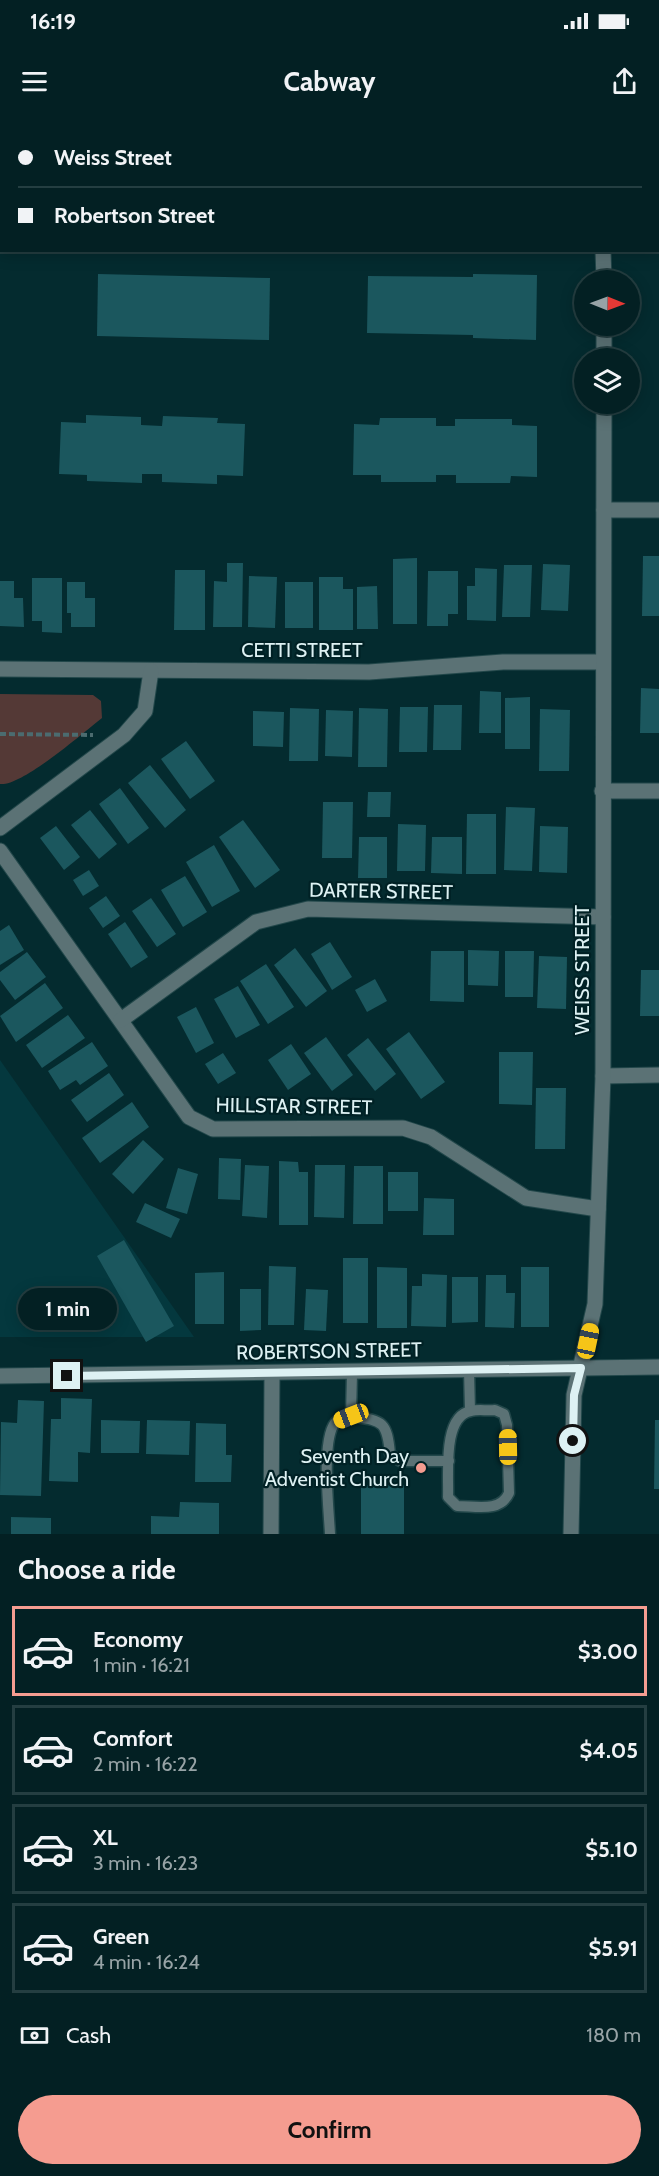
<!DOCTYPE html>
<meta charset="utf-8">
<style>
:root{--surface:#032023;--page:#112d30;--text:#f1f3f6;--muted:#97a3a6;--line:#243e41;--accent:#f59c90}
body{margin:0;font-family:Cabin,sans-serif;background:var(--page);color:var(--text);height:100vh;display:flex;flex-direction:column;font-size:22px;white-space:nowrap}
*{box-sizing:border-box;margin:0}
p{font-size:20px;color:var(--muted)}
.icon{flex:none;width:33px;height:33px;fill:none;stroke:currentColor;stroke-width:2;stroke-linecap:round;stroke-linejoin:round}
.map{position:relative;height:1414px;overflow:hidden}
.details{display:flex;flex-direction:column;background:var(--surface);flex:1}
.details>*{flex:none}
.top-card{position:absolute;left:0px;top:0px;width:660px;height:132px;box-shadow:0 3px 15px #0003,0 0 0 2px var(--line);display:grid;align-content:center;height:132px;padding:0 18px;background:var(--surface)}
.needle{width:39px;rotate:91deg}
.fabs{position:absolute;left:574px;top:150px;display:grid;gap:12px}
.fabs a{display:grid;place-items:center;width:66px;height:66px;border-radius:50%;background:var(--surface);box-shadow:0 3px 15px #0003,0 0 0 2px var(--line);font-size:30px}
.end{position:absolute;width:27px;height:27px;margin:-14px;border:8px solid #ddf1f3;background:#111;box-shadow:0 0 0 3px #111}
.from{border-radius:50%}
.bubble{position:absolute;height:42px;border-radius:21px;background:var(--surface);box-shadow:0 3px 15px #0003,0 0 0 2px var(--line);font-size:20px;font-weight:700;line-height:42px;text-align:center}
.car{position:absolute;width:18px;height:36px;margin:-18px -9px;border-radius:8px;box-shadow:0 0 4px 2px #0007;background:linear-gradient(#f5c518 24%,#345 0 40%,#f5c518 0 76%,#345 0 86%,#f5c518 0)}
.top-card b{display:flex;align-items:center;gap:21px;height:57px;font-size:22px}
.top-card b+b{border-top:2px solid var(--line)}
.top-card i{width:15px;height:15px;background:var(--text)}
ul{padding:0;list-style:none}
li{display:flex;align-items:center;gap:18px;height:90px;margin:0 12px 9px;padding:0 6px;border:3px solid var(--line);border-radius:0px}
li div{flex:1}
li b{display:block;font-size:22px}
li em{font-style:normal;font-weight:700}
li.current{border-color:var(--accent)}
li>.icon{width:54px;height:54px;stroke-width:1.5}
h2{padding:0 18px;font-size:27px;line-height:72px}
.pay{display:flex;align-items:center;gap:15px;height:66px;padding:0 18px;font-size:22px}
.pay p{margin-inline-start:auto}
.primary-button{display:flex;gap:12px;margin-top:auto;padding:12px 18px}
.primary-button a{flex:1;height:69px;border-radius:36px;background:var(--accent);color:#111;font-size:24px;font-weight:700;line-height:69px;text-align:center}
.status{display:flex;justify-content:space-between;align-items:center;height:42px;padding:0 30px;background:var(--surface);direction:ltr}
.status svg{height:16px;fill:currentColor}
header{display:flex;justify-content:space-between;align-items:center;height:78px;padding:0 18px;background:var(--surface);font-size:27px;font-weight:700}
.map>svg:first-child{display:block}
.built{fill:#04383e}
.green{fill:#543936}
.building{fill:#1b575e}
.lines{fill:none;stroke-linecap:round;stroke-linejoin:round}
.lane-casing{stroke:#22474a;stroke-width:13}
.street-casing{stroke:#22474a;stroke-width:17}
.secondary-casing{stroke:#22474a;stroke-width:17}
.path{stroke:#4b6b6f;stroke-width:4;stroke-dasharray:6 3;stroke-linecap:butt}
.lane{stroke:#5b7275;stroke-width:10}
.street{stroke:#5b7275;stroke-width:15}
.secondary{stroke:#789da2;stroke-width:15}
.route{stroke:#ddf1f3;stroke-width:8}
.poi-dot{fill:#f59c90;stroke:#002125;stroke-width:2}
.labels{text-anchor:middle;stroke-width:4.5;stroke-linejoin:round;paint-order:stroke}
.street-label{font-size:20px;fill:#ddf1f3;stroke:#002125}
.poi-label{font-size:20px;fill:#ddf1f3;stroke:#002125;text-anchor:end}
</style>
<div class="status"><b>16:19</b><svg viewBox="0 0 49 12"><path d="M0 12V9h3v3zM5 12V6h3v6zM10 12V3h3v9zM15 12V0h3v12zM26 1h20v11H26zM47 4h2v5h-2z"/></svg></div>
<header><svg class="icon" aria-label="menu" viewBox="0 0 24 24"><path d="M4 6h16M4 12h16M4 18h16"/></svg>Cabway<svg class="icon" aria-label="share" viewBox="0 0 24 24"><path d="M12 15V3M7 8l5-5 5 5M5 13v7h14v-7"/></svg></header>
<div class="map">
<svg width="659" height="1414" viewBox="0 0 659 1414">
<rect width="100%" height="100%" fill="#042b2f"/>
<!-- built -->
<polygon class="built" points="0,940 194,1217 0,1217"/>
<!-- green -->
<path class="green" d="M0 574 93 575 101 581 102 598C83 613 21 667 0 664Z"/>
<!-- building -->
<g class="building">
<polygon points="98,154 270,158 269,220 97,216"/>
<polygon points="473,154 537,155 536,220 473,218 473,215 367,213 368,156 473,157"/>
<polygon points="86,295 141,297 141,305 162,306 163,296 218,298 217,303 245,304 243,356 217,355 217,364 162,362 162,354 142,354 142,363 87,361 87,355 59,354 61,302 86,303"/>
<polygon points="380,298 436,298 436,306 455,306 455,299 512,299 512,305 537,306 537,357 511,356 510,363 456,363 456,355 436,355 436,362 381,362 381,355 353,355 354,304 379,305"/>
<polygon points="643,436 659,436 659,496 642,496"/>
<polygon points="417,438 417,504 393,504 393,439"/>
<polygon points="227,443 243,443 242,507 213,507 214,461 227,462"/>
<polygon points="543,444 570,445 568,491 541,490"/>
<polygon points="504,445 532,445 530,497 502,497"/>
<polygon points="475,448 497,449 496,501 467,500 467,466 475,466"/>
<polygon points="175,450 205,450 205,510 174,510"/>
<polygon points="428,451 458,451 458,494 448,494 448,506 427,506"/>
<polygon points="249,456 277,457 275,508 248,507"/>
<polygon points="319,457 343,457 343,469 353,469 353,510 319,510"/>
<polygon points="32,458 62,458 62,513 42,512 42,501 32,501"/>
<polygon points="0,461 14,461 14,478 23,478 24,507 0,506"/>
<polygon points="67,462 85,462 85,478 95,478 95,507 71,507 71,493 67,493"/>
<rect x="285" y="462" width="28" height="46"/>
<polygon points="377,466 378,509 357,509 357,467"/>
<polygon points="641,568 659,569 659,613 640,613"/>
<polygon points="480,571 501,572 501,613 479,613"/>
<polygon points="530,577 530,629 505,629 505,578"/>
<polygon points="434,585 462,585 461,630 433,630"/>
<polygon points="400,587 428,587 427,632 399,632"/>
<polygon points="290,588 319,589 318,641 289,641"/>
<polygon points="359,588 388,589 387,647 358,647"/>
<polygon points="540,589 570,590 569,651 539,651"/>
<polygon points="326,590 353,591 352,637 325,636"/>
<polygon points="253,591 284,592 283,627 253,626"/>
<polygon points="186,621 215,661 190,679 161,639"/>
<polygon points="150,645 186,690 165,708 128,663"/>
<polygon points="120,668 149,708 128,724 99,684"/>
<polygon points="368,672 391,672 390,697 367,697"/>
<polygon points="323,682 353,682 352,738 322,738"/>
<polygon points="506,687 535,688 532,751 504,750"/>
<polygon points="90,690 117,724 99,739 71,705"/>
<polygon points="467,694 496,694 496,754 466,754"/>
<polygon points="243,700 280,750 255,768 219,717"/>
<polygon points="398,704 426,705 425,751 397,751"/>
<polygon points="56,706 80,737 64,750 40,718"/>
<polygon points="540,706 568,707 567,753 539,752"/>
<polygon points="359,717 387,717 387,758 358,758"/>
<polygon points="432,717 462,717 462,754 431,753"/>
<polygon points="214,725 240,771 212,787 186,742"/>
<polygon points="89,750 99,766 83,776 73,760"/>
<polygon points="185,756 207,792 183,807 161,770"/>
<polygon points="106,776 120,796 103,808 89,788"/>
<polygon points="151,778 176,814 157,827 132,791"/>
<polygon points="125,802 148,837 131,848 108,814"/>
<polygon points="9,805 24,830 0,845 0,811"/>
<polygon points="330,822 352,857 332,870 311,834"/>
<polygon points="295,828 327,871 306,887 274,845"/>
<polygon points="468,830 499,831 498,866 468,865"/>
<polygon points="431,831 464,831 464,882 430,881"/>
<polygon points="505,831 534,831 533,877 505,877"/>
<polygon points="27,832 46,857 15,880 0,860 0,852"/>
<polygon points="539,836 567,837 566,889 537,888"/>
<polygon points="266,844 294,887 268,904 240,861"/>
<polygon points="641,850 659,850 659,896 640,896"/>
<polygon points="375,859 387,881 367,892 355,870"/>
<polygon points="45,863 63,888 16,922 0,896"/>
<polygon points="238,866 260,905 236,918 214,879"/>
<polygon points="196,887 214,923 196,933 177,897"/>
<polygon points="68,895 85,918 42,948 26,925"/>
<polygon points="409,912 445,962 421,979 386,929"/>
<polygon points="326,917 353,955 332,971 304,933"/>
<polygon points="368,918 396,954 375,971 347,935"/>
<polygon points="92,922 108,946 80,965 76,960 60,970 48,951"/>
<polygon points="291,924 311,954 288,970 268,940"/>
<polygon points="499,932 533,932 532,985 499,984"/>
<polygon points="223,933 236,953 218,964 205,944"/>
<polygon points="109,953 124,975 87,1002 71,980"/>
<polygon points="536,968 566,968 565,1029 535,1029"/>
<polygon points="132,982 149,1007 100,1043 82,1018"/>
<polygon points="143,1020 164,1039 133,1074 112,1054"/>
<polygon points="219,1038 241,1039 240,1080 218,1079"/>
<polygon points="279,1041 298,1042 299,1052 308,1052 308,1105 279,1105"/>
<polygon points="245,1045 269,1046 267,1098 242,1096"/>
<polygon points="315,1045 345,1045 344,1098 314,1097"/>
<polygon points="354,1046 383,1046 383,1104 353,1104"/>
<polygon points="178,1048 198,1054 187,1094 166,1088"/>
<rect x="388" y="1052" width="30" height="39"/>
<polygon points="424,1078 454,1079 454,1115 423,1115"/>
<polygon points="145,1083 180,1099 171,1118 136,1102"/>
<polygon points="124,1120 174,1206 146,1222 97,1136"/>
<rect x="343" y="1138" width="25" height="65"/>
<polygon points="269,1146 296,1147 294,1205 268,1205"/>
<polygon points="377,1147 407,1148 407,1208 377,1208"/>
<rect x="521" y="1147" width="28" height="60"/>
<polygon points="224,1152 224,1204 195,1204 195,1153"/>
<polygon points="422,1154 447,1155 446,1207 411,1206 412,1166 422,1166"/>
<polygon points="486,1155 506,1155 506,1173 515,1173 514,1208 485,1207"/>
<polygon points="452,1157 478,1157 478,1202 452,1203"/>
<polygon points="240,1169 261,1169 261,1210 240,1211"/>
<polygon points="306,1169 328,1170 326,1211 304,1210"/>
<polygon points="61,1278 92,1279 90,1333 78,1332 78,1362 49,1361 51,1299 61,1299"/>
<polygon points="18,1280 44,1281 41,1376 0,1375 1,1302 17,1303"/>
<polygon points="101,1300 140,1301 139,1333 101,1333"/>
<polygon points="147,1300 190,1301 189,1335 146,1334"/>
<polygon points="655,1300 659,1300 659,1369 654,1369"/>
<polygon points="196,1303 226,1304 226,1335 232,1335 231,1362 195,1362"/>
<rect x="361" y="1365" width="43" height="49"/>
<polygon points="180,1382 219,1383 219,1414 151,1414 151,1396 179,1397"/>
<polygon points="11,1397 51,1398 51,1414 11,1414"/>
</g>
<g class="lines">
<!-- lane casing -->
<g class="lane-casing">
<g id="lane">
<polyline points="469,1250 470,1291"/>
<path d="M495 1290 504 1294 507 1305 509 1373C500 1393 476 1386 457 1386L448 1377C449 1355 442 1296 471 1291 478 1289 487 1291 495 1290Z"/>
<path d="M351 1296C382 1301 387 1300 390 1334L400 1341H449"/>
<path d="M330 1414C329 1392 320 1314 337 1301 341 1299 347 1298 351 1296L352 1253"/>
</g>
</g>
<!-- street casing -->
<g class="street-casing">
<g id="street">
<polyline points="605,2 605,0"/>
<polyline points="603,130 604,160"/>
<polyline points="604,206 604,238"/>
<polyline points="604,390 659,390"/>
<polyline points="0,549 369,552 503,542 603,542"/>
<polyline points="602,671 659,671"/>
<polyline points="0,708 124,615 145,591 151,551"/>
<polyline points="0,731 189,997 213,1009 403,1008 431,1017 526,1078 598,1089"/>
<polyline points="121,900 256,802 308,789 603,797"/>
<polyline points="603,956 659,955"/>
<polyline points="0,1256 659,1247"/>
<polyline points="271,1414 272,1254"/>
<polyline points="571,1414 574,1275 595,1184 603,956 604,284"/>
</g>
</g>
<!-- secondary casing -->
<g class="secondary-casing">
<g id="secondary">
<polyline points="4,0 4,2"/>
<polyline points="0,57 2,57"/>
<polyline points="658,64 659,64"/>
<polyline points="0,106 2,106"/>
<polyline points="658,115 659,115"/>
</g>
</g>
<!-- path -->
<polyline class="path" points="0,614 93,615"/>
<!-- lane -->
<use href="#lane" class="lane"/>
<!-- street -->
<use href="#street" class="street"/>
<!-- secondary -->
<use href="#secondary" class="secondary"/>
</g>
<g class="lines">
<!-- route -->
<polyline class="route" points="67,1256 581,1248 574,1275 573,1321"/>
</g>
<!-- markers -->
<circle class="poi-dot" cx="421" cy="1348" r="6"/>
<g class="labels">
<!-- street labels -->
<g class="street-label">
<text x="302" y="537">CETTI STREET</text>
<text transform="translate(381 771) rotate(1)" y="7">DARTER STREET</text>
<text transform="translate(582 850) rotate(-90)" y="7">WEISS STREET</text>
<text transform="translate(294 986) rotate(1)" y="7">HILLSTAR STREET</text>
<text transform="translate(329 1231) rotate(-1)" y="7">ROBERTSON STREET</text>
</g>
<!-- poi labels -->
<g class="poi-label">
<text x="409" y="1343">Seventh Day<tspan x="409" dy="23">Adventist Church</tspan></text>
</g>
</g>
</svg>
<div class="fabs">
<a><svg class="needle" viewBox="-14 -14 28 28"><path d="M0-13l5 13h-10z" fill="#e53935"/><path d="M0 13l5-13h-10z" fill="#97a3a6"/></svg></a>
<a><svg class="icon" aria-label="layers" viewBox="0 0 24 24"><path d="M12 4l9 5-9 5-9-5zM3 14l9 5 9-5"/></svg></a>
</div>
<i class="end from" style="left:573px;top:1321px"></i>
<i class="end" style="left:67px;top:1256px"></i>
<div class="bubble" style="left:18px;top:1168px;width:99px">1 min</div>
<i class="car" style="left:588px;top:1221px;rotate:12deg"></i>
<i class="car" style="left:351px;top:1296px;rotate:249deg"></i>
<i class="car" style="left:508px;top:1327px;rotate:359deg"></i>
<div class="top-card">
<b><i class="from"></i>Weiss Street</b>
<b><i></i>Robertson Street</b>
</div>
</div>
<section class="details">
<h2>Choose a ride</h2>
<ul>
<li class="current"><svg class="icon" aria-label="car" viewBox="0 0 24 24"><path d="M5 17H2v-5l4-1 3-4h7l3 4 3 1v5h-3M9 17h6M6 11h13"/><circle cx="7" cy="17" r="2"/><circle cx="17" cy="17" r="2"/></svg><div><b>Economy</b><p>1 min · 16:21</p></div><em>$3.00</em></li>
<li><svg class="icon" aria-label="car" viewBox="0 0 24 24"><path d="M5 17H2v-5l4-1 3-4h7l3 4 3 1v5h-3M9 17h6M6 11h13"/><circle cx="7" cy="17" r="2"/><circle cx="17" cy="17" r="2"/></svg><div><b>Comfort</b><p>2 min · 16:22</p></div><em>$4.05</em></li>
<li><svg class="icon" aria-label="car" viewBox="0 0 24 24"><path d="M5 17H2v-5l4-1 3-4h7l3 4 3 1v5h-3M9 17h6M6 11h13"/><circle cx="7" cy="17" r="2"/><circle cx="17" cy="17" r="2"/></svg><div><b>XL</b><p>3 min · 16:23</p></div><em>$5.10</em></li>
<li><svg class="icon" aria-label="car" viewBox="0 0 24 24"><path d="M5 17H2v-5l4-1 3-4h7l3 4 3 1v5h-3M9 17h6M6 11h13"/><circle cx="7" cy="17" r="2"/><circle cx="17" cy="17" r="2"/></svg><div><b>Green</b><p>4 min · 16:24</p></div><em>$5.91</em></li>
</ul>
<div class="pay"><svg class="icon" aria-label="cash" viewBox="0 0 24 24"><path d="M3 7h18v10H3z"/><circle cx="12" cy="12" r="2"/></svg>Cash<p>180 m</p></div>
<div class="primary-button"><a>Confirm</a></div>
</section>
